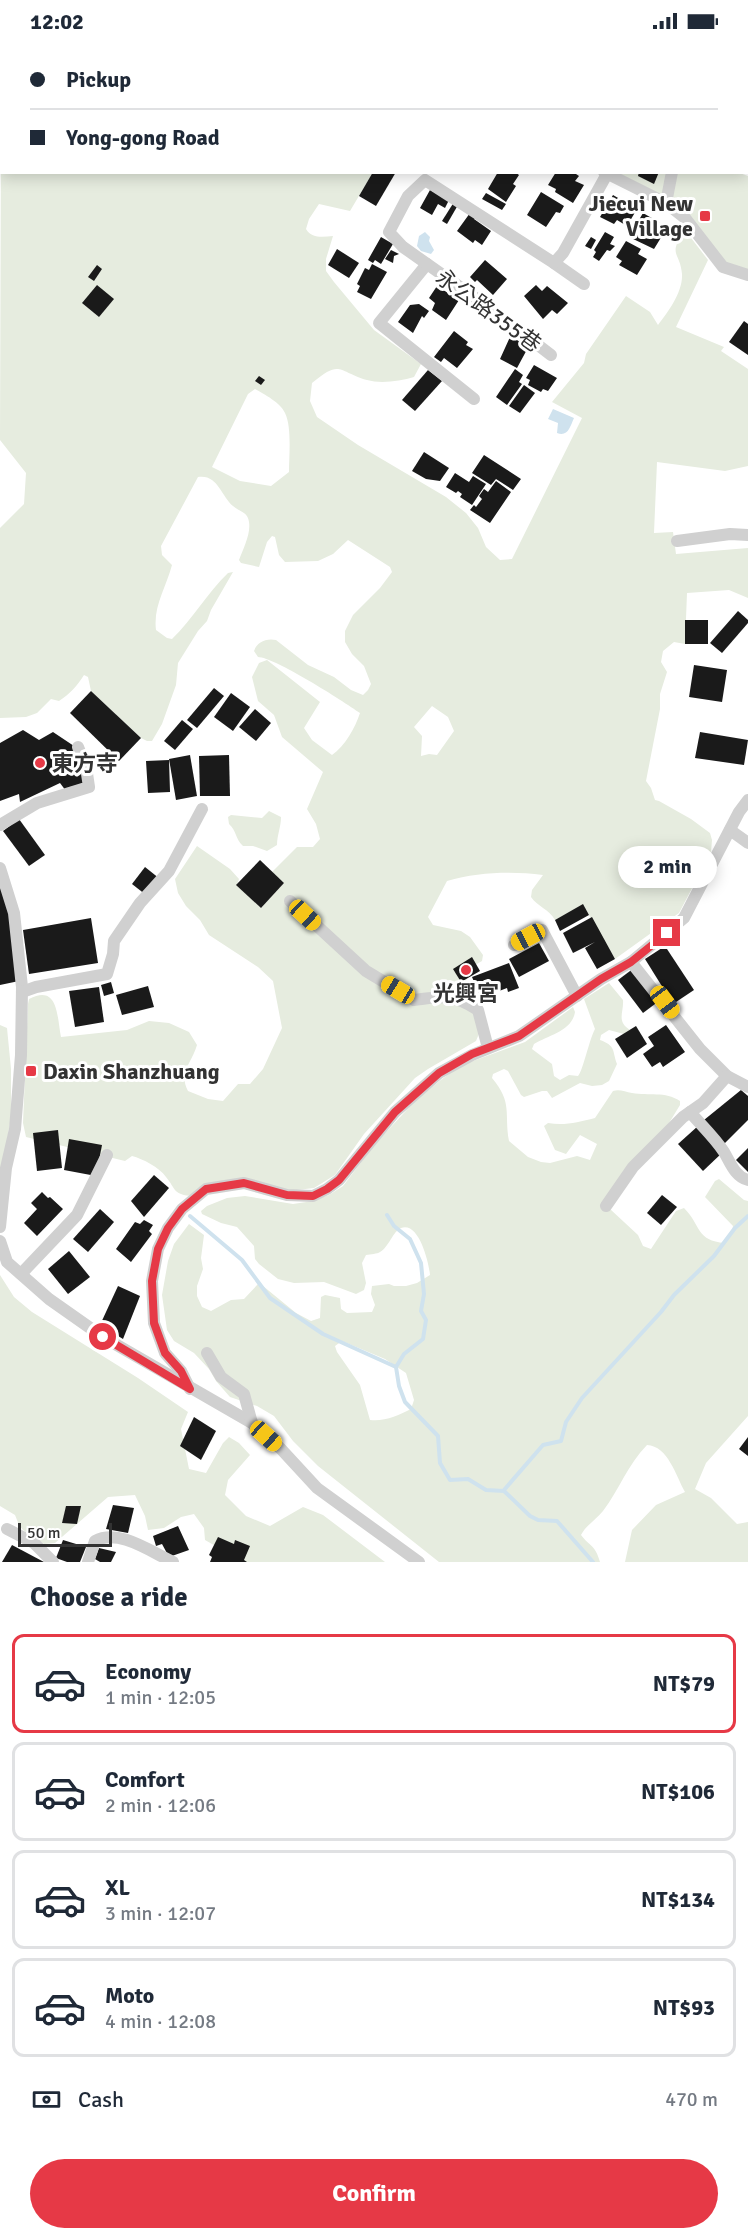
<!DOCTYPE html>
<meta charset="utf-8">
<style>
:root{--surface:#fff;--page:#f2f2f3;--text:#1f2937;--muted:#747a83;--line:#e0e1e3;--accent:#e63946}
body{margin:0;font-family:Signika,"Noto Sans TC",sans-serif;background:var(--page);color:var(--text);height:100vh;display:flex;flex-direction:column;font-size:22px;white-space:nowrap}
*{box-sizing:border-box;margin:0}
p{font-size:20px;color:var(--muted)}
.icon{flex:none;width:33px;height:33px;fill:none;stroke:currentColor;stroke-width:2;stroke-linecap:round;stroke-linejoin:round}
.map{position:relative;height:1520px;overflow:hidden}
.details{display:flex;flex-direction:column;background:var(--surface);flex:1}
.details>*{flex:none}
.guide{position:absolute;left:0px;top:0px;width:748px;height:132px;box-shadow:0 3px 15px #0003;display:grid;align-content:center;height:132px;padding:0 30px;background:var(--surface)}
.scale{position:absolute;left:18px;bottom:15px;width:94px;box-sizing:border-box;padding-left:6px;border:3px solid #333;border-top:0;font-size:16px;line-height:21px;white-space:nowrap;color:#333;-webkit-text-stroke:4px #fff;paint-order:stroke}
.end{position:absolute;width:27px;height:27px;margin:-14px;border:8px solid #e63946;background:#fff;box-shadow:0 0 0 3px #fff}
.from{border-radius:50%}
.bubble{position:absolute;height:42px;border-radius:21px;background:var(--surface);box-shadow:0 3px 15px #0003;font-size:20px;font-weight:700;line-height:42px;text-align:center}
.car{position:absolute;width:18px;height:36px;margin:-18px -9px;border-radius:8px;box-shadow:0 0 4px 2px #0007;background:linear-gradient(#f5c518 24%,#345 0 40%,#f5c518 0 76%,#345 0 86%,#f5c518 0)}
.guide b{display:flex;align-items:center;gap:21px;height:57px;font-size:22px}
.guide b+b{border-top:2px solid var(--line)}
.guide i{width:15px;height:15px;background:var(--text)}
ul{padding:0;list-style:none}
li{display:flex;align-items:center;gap:18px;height:99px;margin:0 12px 9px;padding:0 18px;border:3px solid var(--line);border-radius:12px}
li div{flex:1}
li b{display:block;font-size:22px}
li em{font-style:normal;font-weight:700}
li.active{border-color:var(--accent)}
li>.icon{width:54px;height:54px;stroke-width:1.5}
h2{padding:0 30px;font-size:27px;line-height:72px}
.pay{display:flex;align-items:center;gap:15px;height:66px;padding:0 30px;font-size:22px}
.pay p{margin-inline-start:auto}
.primary-button{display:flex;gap:12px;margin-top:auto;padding:12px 30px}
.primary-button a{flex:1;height:69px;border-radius:36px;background:var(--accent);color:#fff;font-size:24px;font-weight:700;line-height:69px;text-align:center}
.status{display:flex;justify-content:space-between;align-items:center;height:42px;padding:0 30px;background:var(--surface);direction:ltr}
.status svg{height:16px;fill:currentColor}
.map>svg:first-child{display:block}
.green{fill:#e6ecdf;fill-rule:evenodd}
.water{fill:#cfe2ee}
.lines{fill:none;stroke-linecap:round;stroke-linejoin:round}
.stream{stroke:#cfe2ee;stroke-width:4}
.building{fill:#1a1a1a}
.minor{stroke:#d0d0d0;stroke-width:12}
.route{stroke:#e63946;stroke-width:8}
.poi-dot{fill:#e63946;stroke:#fff;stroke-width:2}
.labels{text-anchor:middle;stroke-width:6;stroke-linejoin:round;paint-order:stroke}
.poi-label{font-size:22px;font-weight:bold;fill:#333;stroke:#fff;text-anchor:start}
.street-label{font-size:22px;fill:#333;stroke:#fff}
</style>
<div class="status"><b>12:02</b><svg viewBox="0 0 49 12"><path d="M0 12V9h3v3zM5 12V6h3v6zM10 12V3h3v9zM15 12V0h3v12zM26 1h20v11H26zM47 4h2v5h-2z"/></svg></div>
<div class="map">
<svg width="748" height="1520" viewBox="0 0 748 1520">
<rect width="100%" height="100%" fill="#fff"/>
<!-- green -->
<g class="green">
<polygon points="155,0 280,0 280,1 157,2"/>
<polygon points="437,0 673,0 673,1 438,2"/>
<path d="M1 78 2 130 372 132 350 169 319 162 309 177 306 187C312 197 323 195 333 194L326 217V229L334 240 374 288 421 322 414 335C400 339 381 342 367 338 337 329 341 317 312 341L310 359 317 375 358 403 446 455 466 471 478 486 486 505 500 518 512 517 582 376 552 360 584 321 586 312 626 254 650 270 658 283C668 270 683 250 682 232 680 209 667 214 685 188L708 218 676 285 724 305 721 309 748 327V424L725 429 657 420 654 491 673 490 676 512 748 506V556L729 548 687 551 685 602 674 600 663 609 661 620 667 630 660 652V667L646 739 651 746 655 758 659 759 691 777 710 791 712 798 711 810 679 871 615 917 583 863 555 878C549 867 538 865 531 855L532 848 543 833C512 829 478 830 447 839L428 875 433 883 461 889 470 895 483 913 482 919 470 926 465 943C472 953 475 976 480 989L476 999 428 1027 415 1036 364 1092 335 1133 314 1146 288 1149 245 1139 193 1154C173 1153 176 1147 166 1135 159 1125 143 1117 132 1114L125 1119 26 1095 23 1081 28 962 29 957C59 941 57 976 61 995L127 988 149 979 169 981 189 990 197 1003C192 1021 178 1030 188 1049L208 1057 223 1059 238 1042H250L263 1027 282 986 273 939 258 925 209 893 200 878 186 864 178 851 175 837 197 804 230 827 239 837 237 843 261 866 284 841 272 830 297 805H313L320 797 316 782 307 767 323 730 282 695 274 673 258 659 252 635 259 621 267 618 320 660 304 686 312 698 332 713C345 704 355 686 360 671 343 659 274 615 258 615L254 609C257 600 266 596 276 598L308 623 334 635 351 648 363 653 368 648 371 642 364 624 352 612 345 600V589L353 573 380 546 392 530 390 525 348 498 333 512 318 519 285 520 279 513 275 495 272 494 267 500 259 525 241 521 239 518C243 507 251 492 249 480 248 470 240 470 233 464 221 454 218 432 198 435L161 504 162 513 172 523C166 546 153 564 156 588L167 596 172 597C193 577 207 551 228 531L233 530 211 568 207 579 198 589 178 621 176 643 162 682 152 699H147L141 696 91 649 88 635 84 633C77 644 70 652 59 659L51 657 37 671 26 675 0 676V486L24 462 26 431 0 398ZM255 347C264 352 281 361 285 371 292 385 289 414 289 430L271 444 240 439 212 425 248 352ZM432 664 448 675 454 689 437 713 429 712 421 714 422 694 414 685Z"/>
<polygon points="737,130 748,134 748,233 723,225 666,161 672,131"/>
<polygon points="614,131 668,131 663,155"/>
<path d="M269 769 281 775C281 785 277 793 277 803L267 809 253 804H243C235 797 237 789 229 782L228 775 231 773 262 776Z"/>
<path d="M609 941 623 958C624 971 616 979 630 988L624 992 609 988 601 993 600 998C616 1004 612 1008 617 1022L609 1039 602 1043 592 1044 580 1041 552 1056 547 1049H542L524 1055 521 1053 508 1029 504 1027 493 1032 492 1036C513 1061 504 1071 509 1099L528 1115 541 1120 550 1121 577 1114 590 1118 597 1102 580 1093 566 1112 555 1108 544 1084 548 1081C565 1084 578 1080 595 1076L613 1049C620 1047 625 1050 632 1051 649 1054 665 1049 680 1059V1063L666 1086 610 1167 638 1193 643 1204 651 1207 676 1169 684 1166C701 1183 696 1199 725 1201L731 1194 733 1184 705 1155 715 1139 719 1137 744 1158 748 1159V1374L706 1421 695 1447 711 1456 737 1482 748 1480V1520H625L632 1488 656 1463 685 1450C676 1434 668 1404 647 1403 628 1422 619 1448 603 1469 596 1478 586 1483 581 1493 590 1505 595 1502 600 1520H439L318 1424 293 1399 274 1374 257 1364 230 1355 216 1339 209 1327 194 1311 174 1299 167 1288 162 1253 168 1219 174 1202 189 1182 204 1193 201 1216 203 1227 197 1244V1254L202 1265 211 1269 231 1258 244 1257 258 1242 263 1244 296 1271 311 1279 320 1276 321 1255 325 1253 340 1256 341 1267 347 1271 372 1270 375 1263 371 1252 372 1244 389 1242 394 1244H406L417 1241 430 1233C429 1221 419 1179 401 1186 393 1189 389 1205 380 1210 377 1212 371 1212 366 1213L362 1221 366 1241 364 1248 356 1252 324 1240 294 1241 278 1237 259 1222 255 1217 254 1204 237 1185 221 1181 202 1172 201 1169 207 1164 227 1156 245 1154 293 1162 313 1159 329 1153 343 1144 376 1101 415 1059 442 1037 462 1023 525 1000 573 965 575 970C572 989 549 993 534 1002L532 1007 552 1022 554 1034 560 1038 569 1033 578 1034C583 1029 589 998 595 987L584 957ZM342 1299 385 1317 406 1331 414 1358 411 1367C399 1373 384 1380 370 1378L360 1343 337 1310 335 1304Z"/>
<polygon points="0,983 7,986 11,1027 11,1075 0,1139"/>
<polygon points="0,1233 14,1255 32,1270 138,1336 188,1370 181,1387 189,1427 206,1431 223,1401 229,1395 239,1401 250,1413 228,1438 225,1453 246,1474 270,1484 303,1465 323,1473 385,1520 238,1520 226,1510 205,1498 204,1486 194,1472 181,1475 164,1486 148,1488 145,1474 135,1453 108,1455 55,1501 44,1502 23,1488 19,1483 15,1473 0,1464"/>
</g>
<!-- water -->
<g class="water">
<polygon points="425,190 430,195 429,199 434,208 431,212 421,209 417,204 419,194"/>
<path d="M553 367 574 376C570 385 568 395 557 391L558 381 548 377Z"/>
</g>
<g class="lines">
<!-- stream -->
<g class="stream">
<polyline points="387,1173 394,1184 410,1197 421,1221 424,1252 421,1269 426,1278 423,1297 404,1312 396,1325 399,1344 405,1360 438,1394 440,1421 450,1438 468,1437 486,1448 504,1449 530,1474 538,1478 557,1479 593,1520"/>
<polyline points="190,1174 242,1218 270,1256 323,1292 396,1325"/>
<polyline points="504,1448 543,1403 561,1399 566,1380 582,1356 661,1270 674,1253 714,1214 735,1186 748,1174"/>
</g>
</g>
<!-- building -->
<g class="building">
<polygon points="373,130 396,130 376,164 359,154"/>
<polygon points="498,130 515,130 519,133 513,142 516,144 506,160 488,147"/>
<polygon points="556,130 573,130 579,134 575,139 584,143 573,161 555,150 556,147 548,143"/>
<polygon points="639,130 659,130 654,142 638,134"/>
<polygon points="430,148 449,158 445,166 438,162 432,173 420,166"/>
<polygon points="541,150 564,164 560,171 556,170 546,185 527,173"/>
<polygon points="486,151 506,162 502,168 482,157"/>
<polygon points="613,153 637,167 627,184 617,178 614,182 600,175"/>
<polygon points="454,160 458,163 447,182 442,179"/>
<polygon points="470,171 476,175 474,177 491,189 482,203 475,198 473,201 457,189"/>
<polygon points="643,171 662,182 660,185 665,189 654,207 629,195"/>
<polygon points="605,190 614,195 610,202 615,204 610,209 607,208 599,219 593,215 596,210 594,208"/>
<polygon points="381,195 393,202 381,222 375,218 373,221 368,218"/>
<polygon points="591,195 596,198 591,207 585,204"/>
<polygon points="626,199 641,207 638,212 647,217 637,233 619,223 622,219 616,215"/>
<polygon points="337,207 359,221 349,236 328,223"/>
<polygon points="391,208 399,212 394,214 393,221 385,217"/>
<polygon points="485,218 507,237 493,253 477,238 475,240 470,235"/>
<polygon points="372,222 387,230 371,257 357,250 360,244 357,242 365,226 369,228"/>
<polygon points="97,223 102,227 94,239 88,235"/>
<polygon points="97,243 114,257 99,275 82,261"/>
<polygon points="536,243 542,249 547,244 568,261 557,272 552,268 543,277 524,254"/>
<polygon points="437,244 459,258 446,278 432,268 435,261 429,256"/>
<polygon points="419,262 429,269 424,276 422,274 413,291 398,280 410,263"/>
<polygon points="744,279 748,282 748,313 729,300"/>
<polygon points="454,289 468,300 466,303 473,307 457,326 444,316 441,320 434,315"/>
<polygon points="510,295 519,299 521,297 530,302 517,326 500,317"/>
<polygon points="534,323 557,336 548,349 543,347 541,350 528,343 530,338 526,336"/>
<polygon points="515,327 523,333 519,340 522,342 507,363 496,355"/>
<polygon points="428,328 442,339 415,369 402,358"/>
<polygon points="259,334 265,338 261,343 255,339"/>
<polygon points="524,343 535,351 520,371 509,364"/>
<polygon points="424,410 449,426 440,439 426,437 412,429"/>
<polygon points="484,413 521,437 513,448 496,437 491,443 472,431"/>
<polygon points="455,431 469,440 473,434 486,442 472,463 460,455 462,452 458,449 456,451 446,445"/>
<polygon points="496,439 511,450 490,481 470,468 474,463 476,465 482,457 479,454 484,447 488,450"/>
<polygon points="738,569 748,578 748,581 722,611 710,601"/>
<rect x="685" y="578" width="23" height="24"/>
<polygon points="694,623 727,628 722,660 689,655"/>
<polygon points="214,646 224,654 197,686 187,678"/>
<polygon points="91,649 141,696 119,719 70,671"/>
<polygon points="231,651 250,665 233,689 214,675"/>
<polygon points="255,667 271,681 256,699 239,685"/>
<polygon points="182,678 193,687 175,708 164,699"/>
<polygon points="23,688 39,698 53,690 74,704 87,739 66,749 60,741 20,760 19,752 0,759 0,701"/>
<polygon points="700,690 748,698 744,723 695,716"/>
<polygon points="190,713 197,754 176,758 169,717"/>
<polygon points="229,713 230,754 200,754 199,714"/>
<polygon points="169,718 170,750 148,751 146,719"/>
<polygon points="19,777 45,813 29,824 3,789"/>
<polygon points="260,818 284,841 261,866 236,843"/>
<polygon points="145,825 160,837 146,853 132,842"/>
<polygon points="4,838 19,939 0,943 0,839"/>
<polygon points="583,862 589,873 560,889 555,878"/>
<polygon points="592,875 615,917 597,927 585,906 595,900 573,911 563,891"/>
<polygon points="91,876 98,921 29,932 23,888"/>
<polygon points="539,901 549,919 519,935 509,917"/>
<polygon points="665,904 694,948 673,962 645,917"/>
<polygon points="472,915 480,929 461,940 453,927"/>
<polygon points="509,921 519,946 508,950 507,946 481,956 472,935"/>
<polygon points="634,926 659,959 643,971 618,938"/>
<polygon points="111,940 114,951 104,954 101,943"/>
<polygon points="148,944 154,965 122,973 116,953"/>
<polygon points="99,945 104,980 75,985 69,949"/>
<polygon points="666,983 685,1010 663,1025 660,1020 652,1025 643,1012 654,1004 648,995"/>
<polygon points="636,984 647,1002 627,1016 615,997"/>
<polygon points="741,1048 748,1054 748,1078 723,1103 704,1078"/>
<polygon points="698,1084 723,1110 703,1129 678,1102"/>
<polygon points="58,1088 62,1126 37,1129 33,1091"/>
<polygon points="69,1097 102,1103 96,1134 64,1128"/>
<polygon points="748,1106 748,1130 736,1118"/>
<polygon points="154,1133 169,1146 144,1175 131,1159"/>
<polygon points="42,1150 48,1156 50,1155 63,1167 37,1194 24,1181 37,1167 31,1161"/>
<polygon points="662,1153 677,1165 661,1183 647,1171"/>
<polygon points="100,1167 114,1180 88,1210 73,1197"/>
<polygon points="144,1178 153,1183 149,1189 152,1192 131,1220 116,1207 135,1180 140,1182"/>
<polygon points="69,1209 90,1235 68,1252 48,1227"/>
<polygon points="118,1244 140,1254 123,1297 100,1283"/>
<polygon points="194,1375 216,1389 201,1418 180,1404"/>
<polygon points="748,1395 748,1414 739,1407"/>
<polygon points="113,1463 134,1466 128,1491 106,1487"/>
<polygon points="66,1464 81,1464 77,1482 62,1481"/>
<polygon points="178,1484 189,1508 169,1515 162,1502 156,1504 153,1494"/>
<polygon points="218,1495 234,1502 235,1498 250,1504 244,1518 247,1520 210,1520 212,1515 209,1513"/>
<polygon points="63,1498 86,1505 80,1520 67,1520 56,1516"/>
<polygon points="12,1503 44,1520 2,1520"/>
<polygon points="99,1506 116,1510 111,1520 100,1520 95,1517"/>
</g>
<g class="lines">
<!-- minor -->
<g class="minor">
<polyline points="431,0 432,2"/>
<polyline points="598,0 599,2"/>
<polyline points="731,2 731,0"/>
<polyline points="604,130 666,161 685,176 723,225 748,233"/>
<polyline points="666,161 672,130"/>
<polyline points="554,221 584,242"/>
<polyline points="427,222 379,281 474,357"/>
<polyline points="551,313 491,267 403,205 389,190 408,154 425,138 554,221 563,211 607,132"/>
<polyline points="677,499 730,492 748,493"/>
<polyline points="0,783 37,761 89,745 86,725 78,705"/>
<polyline points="730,788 748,801"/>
<polyline points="0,826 14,871 22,945 21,1013 15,1087 6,1126 0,1185"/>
<path d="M290 859 366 929 414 958C442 954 454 952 478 968L488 1006"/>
<polyline points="514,903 542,888 577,954"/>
<polyline points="631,920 700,1007 727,1034 748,1045"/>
<polyline points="22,950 36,945 107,932 113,912 114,899 140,861 169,829 202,767"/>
<path d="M690 1070C701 1083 715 1096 724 1110 730 1120 735 1135 748 1138"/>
<polyline points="606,1164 633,1125 683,1075 703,1061 727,1034"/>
<polyline points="0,1199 7,1220 49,1257 103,1295 252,1381 281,1407 317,1446 419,1520"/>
<polyline points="21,1232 77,1173 107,1113"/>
<polyline points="207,1311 221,1335 244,1352 252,1381"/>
<polyline points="190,1347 181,1329 165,1311 154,1281 152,1239 158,1207 168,1186 182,1167 206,1147 244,1141 287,1153 313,1154 327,1147 339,1138 395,1070 439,1031 472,1013 519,994 601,937 631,920 684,876 739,770 748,758"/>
<polyline points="7,1487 34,1501 53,1520"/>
<path d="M88 1520 95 1499C119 1486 151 1510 173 1520"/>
</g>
</g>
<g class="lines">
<!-- route -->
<polyline class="route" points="103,1295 190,1347 181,1329 165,1311 154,1281 152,1239 158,1207 168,1186 182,1167 206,1147 244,1141 287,1153 313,1154 327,1147 339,1138 395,1070 439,1031 472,1012 519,994 601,937 631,920 667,891"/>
</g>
<!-- markers -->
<g class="poi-dot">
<rect x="699" y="168" width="12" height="12" rx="3"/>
<circle cx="40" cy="721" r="6"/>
<circle cx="466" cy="928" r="6"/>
<rect x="25" y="1023" width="12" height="12" rx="3"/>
</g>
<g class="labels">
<!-- poi labels -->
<g class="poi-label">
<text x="693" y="169" text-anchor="end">Jiecui New<tspan x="693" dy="25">Village</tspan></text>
<text x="52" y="729">東方寺</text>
<text x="466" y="959" text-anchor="middle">光興宮</text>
<text x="43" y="1037">Daxin Shanzhuang</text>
</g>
<!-- street labels -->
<g class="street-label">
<text transform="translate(489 268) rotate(36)" y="8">永公路355巷</text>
</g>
</g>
</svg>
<div class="scale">50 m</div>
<i class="end from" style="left:103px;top:1295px"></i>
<i class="end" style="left:667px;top:891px"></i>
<div class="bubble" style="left:618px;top:804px;width:99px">2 min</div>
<i class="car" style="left:305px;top:873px;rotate:133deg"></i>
<i class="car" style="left:528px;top:895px;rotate:242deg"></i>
<i class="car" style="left:398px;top:948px;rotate:301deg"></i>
<i class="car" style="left:665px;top:960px;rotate:143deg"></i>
<i class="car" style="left:266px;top:1394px;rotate:132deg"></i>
<div class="guide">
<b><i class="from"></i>Pickup</b>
<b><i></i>Yong-gong Road</b>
</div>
</div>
<section class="details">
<h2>Choose a ride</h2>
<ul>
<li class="active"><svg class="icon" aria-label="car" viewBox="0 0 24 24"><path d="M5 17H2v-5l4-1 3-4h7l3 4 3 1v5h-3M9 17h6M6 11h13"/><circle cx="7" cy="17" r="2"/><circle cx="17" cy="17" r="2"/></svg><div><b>Economy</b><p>1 min · 12:05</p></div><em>NT$79</em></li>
<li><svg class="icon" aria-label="car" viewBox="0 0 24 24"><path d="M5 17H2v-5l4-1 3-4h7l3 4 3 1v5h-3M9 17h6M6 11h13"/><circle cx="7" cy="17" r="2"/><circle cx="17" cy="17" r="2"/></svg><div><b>Comfort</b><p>2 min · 12:06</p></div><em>NT$106</em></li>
<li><svg class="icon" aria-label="car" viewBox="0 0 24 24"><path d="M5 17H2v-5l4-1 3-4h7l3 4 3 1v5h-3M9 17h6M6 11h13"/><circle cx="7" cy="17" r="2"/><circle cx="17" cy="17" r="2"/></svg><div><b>XL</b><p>3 min · 12:07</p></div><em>NT$134</em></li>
<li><svg class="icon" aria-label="car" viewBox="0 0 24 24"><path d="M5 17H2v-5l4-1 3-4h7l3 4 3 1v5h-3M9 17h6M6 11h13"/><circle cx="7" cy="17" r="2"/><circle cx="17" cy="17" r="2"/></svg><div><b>Moto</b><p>4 min · 12:08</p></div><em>NT$93</em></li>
</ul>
<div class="pay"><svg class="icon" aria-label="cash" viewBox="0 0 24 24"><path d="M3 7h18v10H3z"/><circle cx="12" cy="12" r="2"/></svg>Cash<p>470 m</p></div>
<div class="primary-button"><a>Confirm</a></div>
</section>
